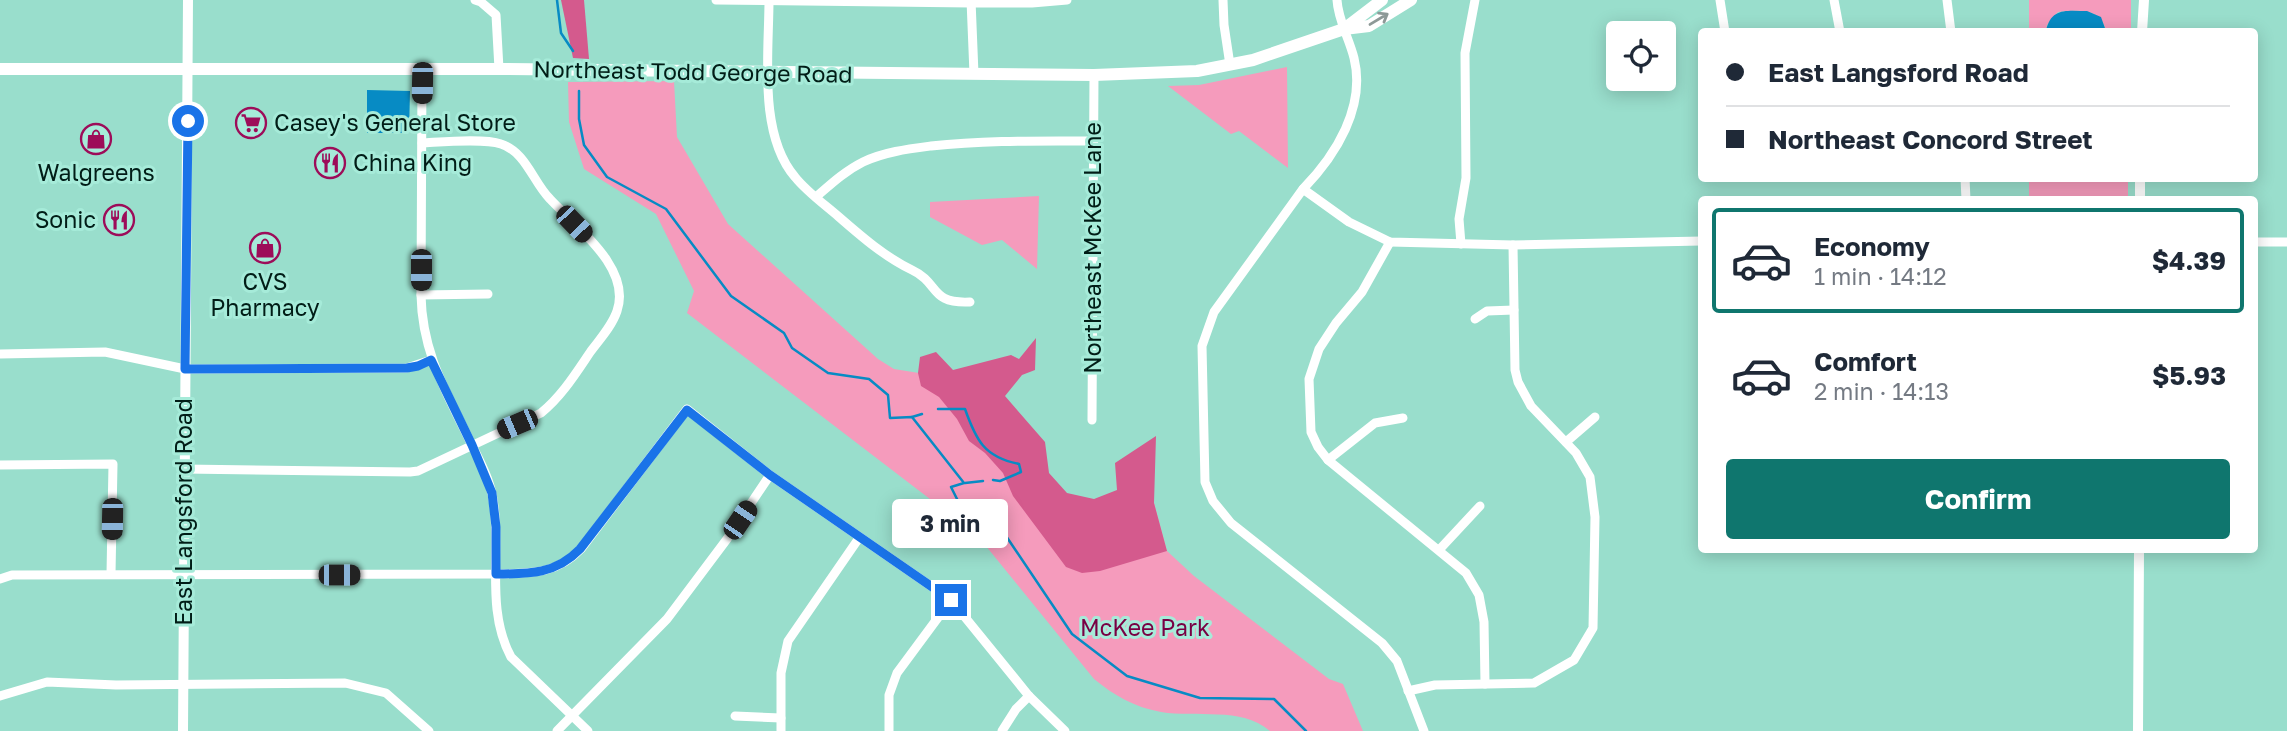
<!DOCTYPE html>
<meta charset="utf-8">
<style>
:root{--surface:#fff;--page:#f2f2f3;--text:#1f2937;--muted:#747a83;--line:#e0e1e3;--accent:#0f766e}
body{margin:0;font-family:"Golos Text",sans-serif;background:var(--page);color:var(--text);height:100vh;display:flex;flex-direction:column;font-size:26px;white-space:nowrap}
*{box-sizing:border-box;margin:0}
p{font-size:23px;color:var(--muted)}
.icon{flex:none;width:38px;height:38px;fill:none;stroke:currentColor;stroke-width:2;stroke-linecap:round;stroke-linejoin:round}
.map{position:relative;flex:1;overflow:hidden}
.drawer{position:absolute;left:1698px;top:196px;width:560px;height:357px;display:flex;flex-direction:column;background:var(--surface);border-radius:7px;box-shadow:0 4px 18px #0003}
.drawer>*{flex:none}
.hud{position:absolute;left:1698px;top:28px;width:560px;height:154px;border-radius:7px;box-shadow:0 4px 18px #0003;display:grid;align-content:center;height:154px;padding:0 28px;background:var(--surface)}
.buttons{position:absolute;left:1606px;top:21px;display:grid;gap:14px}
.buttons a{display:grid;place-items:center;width:70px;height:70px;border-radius:7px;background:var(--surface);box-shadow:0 4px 18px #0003;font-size:35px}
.end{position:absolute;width:32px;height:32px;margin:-16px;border:9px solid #1a73e8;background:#fff;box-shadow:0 0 0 4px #fff}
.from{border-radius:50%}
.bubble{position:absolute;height:49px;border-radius:7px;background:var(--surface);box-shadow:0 4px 18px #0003;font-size:23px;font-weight:700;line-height:49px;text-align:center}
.car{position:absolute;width:21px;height:42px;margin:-21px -10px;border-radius:9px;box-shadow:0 0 5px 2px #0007;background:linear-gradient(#222 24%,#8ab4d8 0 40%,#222 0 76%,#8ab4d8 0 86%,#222 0)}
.hud b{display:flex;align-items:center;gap:24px;height:66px;font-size:26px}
.hud b+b{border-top:2px solid var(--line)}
.hud i{width:18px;height:18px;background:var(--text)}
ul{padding:12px 0 0;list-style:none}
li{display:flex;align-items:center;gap:21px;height:105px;margin:0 14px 10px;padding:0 14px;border:4px solid transparent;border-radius:7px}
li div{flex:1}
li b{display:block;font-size:26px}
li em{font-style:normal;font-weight:700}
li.active{border-color:var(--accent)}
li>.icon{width:63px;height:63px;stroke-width:1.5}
.action{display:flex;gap:14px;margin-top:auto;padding:14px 28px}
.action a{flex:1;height:80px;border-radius:7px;background:var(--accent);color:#fff;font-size:28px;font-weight:700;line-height:80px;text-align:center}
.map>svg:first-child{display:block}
.green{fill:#f59bbc}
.forest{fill:#d45a8d}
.water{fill:#078bc4}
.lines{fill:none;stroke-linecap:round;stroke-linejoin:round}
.stream{stroke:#078bc4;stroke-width:2.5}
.minor{stroke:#fff;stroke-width:9}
.tertiary{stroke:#fff;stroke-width:10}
.secondary{stroke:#fff;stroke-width:12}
.oneway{stroke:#8d9997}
.route{stroke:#1a73e8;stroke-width:9}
.labels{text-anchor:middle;stroke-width:6;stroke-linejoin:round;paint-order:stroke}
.street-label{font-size:23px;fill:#011d17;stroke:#a6ebd9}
.poi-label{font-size:23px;fill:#011d17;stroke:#a6ebd9;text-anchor:start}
.park-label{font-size:23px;fill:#790043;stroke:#a6ebd9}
</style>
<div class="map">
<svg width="2287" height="731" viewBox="0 0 2287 731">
<rect width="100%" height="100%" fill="#99decc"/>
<!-- green -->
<g class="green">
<path d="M2029 0H2131V31H2106C2101 7 2078 10 2058 12L2047 25 2046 31H2029Z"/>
<polygon points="1287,67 1288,168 1239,131 1231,134 1168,86 1199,85"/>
<path d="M674 81 677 137 728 224 878 359 894 369 950 378 992 405 1073 509 1154 503 1167 551 1194 576 1329 679 1343 684 1363 731H1270C1241 706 1196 718 1161 712 1134 707 1115 696 1094 679L977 535 687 313 694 291 656 214 584 169 569 122 568 82Z"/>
<rect x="2029" y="179" width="99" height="20"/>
<polygon points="1039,196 1037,269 1002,240 982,245 930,217 930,202"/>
</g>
<!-- forest -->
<g class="forest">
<polygon points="561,0 584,0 589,59 573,58"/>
<polygon points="1036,338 1035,370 1022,375 1005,396 1045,442 1049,473 1067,493 1094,499 1117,490 1115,463 1156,436 1154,503 1167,551 1100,571 1082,573 1066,567 1013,496 1003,473 985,453 969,441 957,419 939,397 921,386 918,373 920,357 936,352 953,370 1011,355 1019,359"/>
</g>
<!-- water -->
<g class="water">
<path d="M2087 11 2101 17 2106 31H2046C2051 7 2067 11 2087 11Z"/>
<polygon points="367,90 410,91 409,133 367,133"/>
</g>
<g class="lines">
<!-- stream -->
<g class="stream">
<polyline points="557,0 561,33 573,51"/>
<polyline points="579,91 579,119 584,145 607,177 666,209 731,296 784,333 792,348 828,373 869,379 888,395 890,418 912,417 964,483 951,487 964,513 1004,533 1072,634 1127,676 1200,698 1274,699 1306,731"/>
<path d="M938 409H965C976 440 984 457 1019 464L1021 472 1000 481 993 480"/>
<polyline points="912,417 922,414"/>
<polyline points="965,483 983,481"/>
</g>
<!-- minor -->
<g class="minor">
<polyline points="475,0 481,2 496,15 499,69"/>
<polyline points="716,0 971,3 1032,3 1067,0"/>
<path d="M769 0C769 54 758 134 795 177 807 192 824 204 839 217 862 237 885 257 912 270 940 283 929 304 970 302"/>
<polyline points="971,0 974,74"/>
<polyline points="1223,0 1224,25 1230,65"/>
<path d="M1337 0C1338 20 1349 38 1354 58 1366 107 1336 155 1303 189L1214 312 1202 346 1205 482 1213 501 1231 523 1382 643 1397 661 1424 731"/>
<polyline points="1720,0 1725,32"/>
<polyline points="1834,0 1840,32"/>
<polyline points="1947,0 1951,32"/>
<path d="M422 70 421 295C422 350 444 388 467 435 476 454 488 474 492 494 503 548 484 607 511 657L588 731"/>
<polyline points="1965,178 1966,200"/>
<polyline points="1303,189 1349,222 1390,242 1513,245 1701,241"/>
<path d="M816 197C831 184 845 171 863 162 884 152 908 149 931 146 985 140 1039 141 1093 141"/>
<polyline points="1390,242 1362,292 1336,323 1319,349 1309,379 1311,432 1318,447 1328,460 1466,573 1479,595 1484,622 1485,684"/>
<polyline points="2254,242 2287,242"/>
<polyline points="1461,244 1459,219 1466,178 1465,53 1475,0"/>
<polyline points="421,295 488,294"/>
<polyline points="1475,319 1487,311 1514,310"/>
<polyline points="0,354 105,352 185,369 407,368 431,360"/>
<polyline points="1092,420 1094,75"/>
<polyline points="1566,442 1595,417"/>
<polyline points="1328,460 1375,423 1403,418"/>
<polyline points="0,465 113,464 111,574"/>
<path d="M184 469 410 472 418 471 541 413C562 396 576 373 591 351 600 339 612 326 617 311 632 268 576 227 550 199 533 182 526 152 501 144 484 138 442 142 422 143"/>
<polyline points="1439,550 1480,506"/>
<path d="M0 579 12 575 496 574C530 573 556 575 581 549L687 409 770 475 951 600 1029 696 1065 731"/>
<polyline points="1408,691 1435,685 1534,683 1574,660 1593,628 1595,517 1590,477 1576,453 1531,406 1518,382 1515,370 1513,245"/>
<polyline points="0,696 47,682 116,685 345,683 386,693 429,731"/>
<polyline points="735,716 781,718"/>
<polyline points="557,731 667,619 727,539 770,475"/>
<polyline points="781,731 781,673 788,641 859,538"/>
<polyline points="889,731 889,695 897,673 951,600"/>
<polyline points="1002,731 1016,709 1029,696"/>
</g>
<!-- tertiary -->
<g class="tertiary">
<polyline points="2142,32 2144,0"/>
<polyline points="2140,178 2140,200"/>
<polyline points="183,731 188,0"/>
<polyline points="2138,731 2139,550"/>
</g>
<!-- secondary -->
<g class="secondary">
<polyline points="1344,29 1382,0"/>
<polyline points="0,69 499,69 1094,75 1197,71 1253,60 1344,29 1369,26 1411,0"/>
</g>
</g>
<!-- one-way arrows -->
<defs><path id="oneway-shaft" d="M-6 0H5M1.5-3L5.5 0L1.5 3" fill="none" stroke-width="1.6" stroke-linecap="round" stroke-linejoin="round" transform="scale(1.75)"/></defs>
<use class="oneway" href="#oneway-shaft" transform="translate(1379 19) rotate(-31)"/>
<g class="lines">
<!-- route -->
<path class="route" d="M188 121 185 369 407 368 418 366 431 360 472 445 492 493 496 527V574C530 574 556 574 580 549L687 410 770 475 951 600"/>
</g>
<!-- icons -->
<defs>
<g id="supermarket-ring" transform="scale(1.575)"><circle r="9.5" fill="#a6ebd9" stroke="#9d0c59" stroke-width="1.5"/><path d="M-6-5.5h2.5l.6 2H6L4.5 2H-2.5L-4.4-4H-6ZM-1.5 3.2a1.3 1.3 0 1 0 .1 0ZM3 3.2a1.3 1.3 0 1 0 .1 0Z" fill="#9d0c59"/></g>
<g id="shop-ring" transform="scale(1.575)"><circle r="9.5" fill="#a6ebd9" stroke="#9d0c59" stroke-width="1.5"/><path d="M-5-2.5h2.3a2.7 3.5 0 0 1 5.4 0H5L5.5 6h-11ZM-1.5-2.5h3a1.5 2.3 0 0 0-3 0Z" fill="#9d0c59"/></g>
<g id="restaurant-ring" transform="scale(1.575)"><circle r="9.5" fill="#a6ebd9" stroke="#9d0c59" stroke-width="1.5"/><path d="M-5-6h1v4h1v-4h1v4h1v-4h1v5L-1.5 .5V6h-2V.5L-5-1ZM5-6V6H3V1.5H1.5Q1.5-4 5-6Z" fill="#9d0c59"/></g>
</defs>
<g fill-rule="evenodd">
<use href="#supermarket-ring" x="251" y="123"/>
<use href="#shop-ring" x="96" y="139"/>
<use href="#restaurant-ring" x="330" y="163"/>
<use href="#restaurant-ring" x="119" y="220"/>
<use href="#shop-ring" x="265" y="248"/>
</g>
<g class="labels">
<!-- street labels -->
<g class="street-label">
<text transform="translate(693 72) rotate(1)" y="8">Northeast Todd George Road</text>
<text transform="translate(1093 248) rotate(-90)" y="8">Northeast McKee Lane</text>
<text transform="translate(184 512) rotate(-90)" y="8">East Langsford Road</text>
</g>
<!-- poi labels -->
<g class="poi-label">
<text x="274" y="131">Casey's General Store</text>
<text x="353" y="171">China King</text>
<text x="96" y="181" text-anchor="middle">Walgreens</text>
<text x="96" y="228" text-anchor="end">Sonic</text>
<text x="265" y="290" text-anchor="middle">CVS<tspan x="265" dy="26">Pharmacy</tspan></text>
</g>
<!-- park labels -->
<g class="park-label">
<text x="1145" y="636">McKee Park</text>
</g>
</g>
</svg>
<div class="buttons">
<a><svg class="icon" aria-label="locate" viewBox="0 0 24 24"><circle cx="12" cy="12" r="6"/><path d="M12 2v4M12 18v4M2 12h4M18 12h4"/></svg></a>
</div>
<i class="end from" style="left:188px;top:121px"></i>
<i class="end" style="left:951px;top:600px"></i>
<div class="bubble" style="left:892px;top:499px;width:116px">3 min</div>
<i class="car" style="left:422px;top:83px;rotate:181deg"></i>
<i class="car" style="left:574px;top:224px;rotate:136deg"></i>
<i class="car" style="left:421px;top:270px;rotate:180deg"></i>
<i class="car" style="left:517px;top:424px;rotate:247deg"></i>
<i class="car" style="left:112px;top:519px;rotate:181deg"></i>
<i class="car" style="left:740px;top:520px;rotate:34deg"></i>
<i class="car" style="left:339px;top:575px;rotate:90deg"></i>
<div class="hud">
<b><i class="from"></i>East Langsford Road</b>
<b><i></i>Northeast Concord Street</b>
</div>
<section class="drawer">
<ul>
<li class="active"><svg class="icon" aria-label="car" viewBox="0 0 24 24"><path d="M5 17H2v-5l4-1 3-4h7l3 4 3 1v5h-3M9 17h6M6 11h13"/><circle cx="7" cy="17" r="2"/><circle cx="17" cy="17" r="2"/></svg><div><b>Economy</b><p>1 min · 14:12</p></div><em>$4.39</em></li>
<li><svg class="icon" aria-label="car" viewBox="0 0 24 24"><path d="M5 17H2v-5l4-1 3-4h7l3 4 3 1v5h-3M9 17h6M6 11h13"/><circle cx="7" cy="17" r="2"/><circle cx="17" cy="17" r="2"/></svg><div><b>Comfort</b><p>2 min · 14:13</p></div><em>$5.93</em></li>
</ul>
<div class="action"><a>Confirm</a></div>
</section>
</div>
